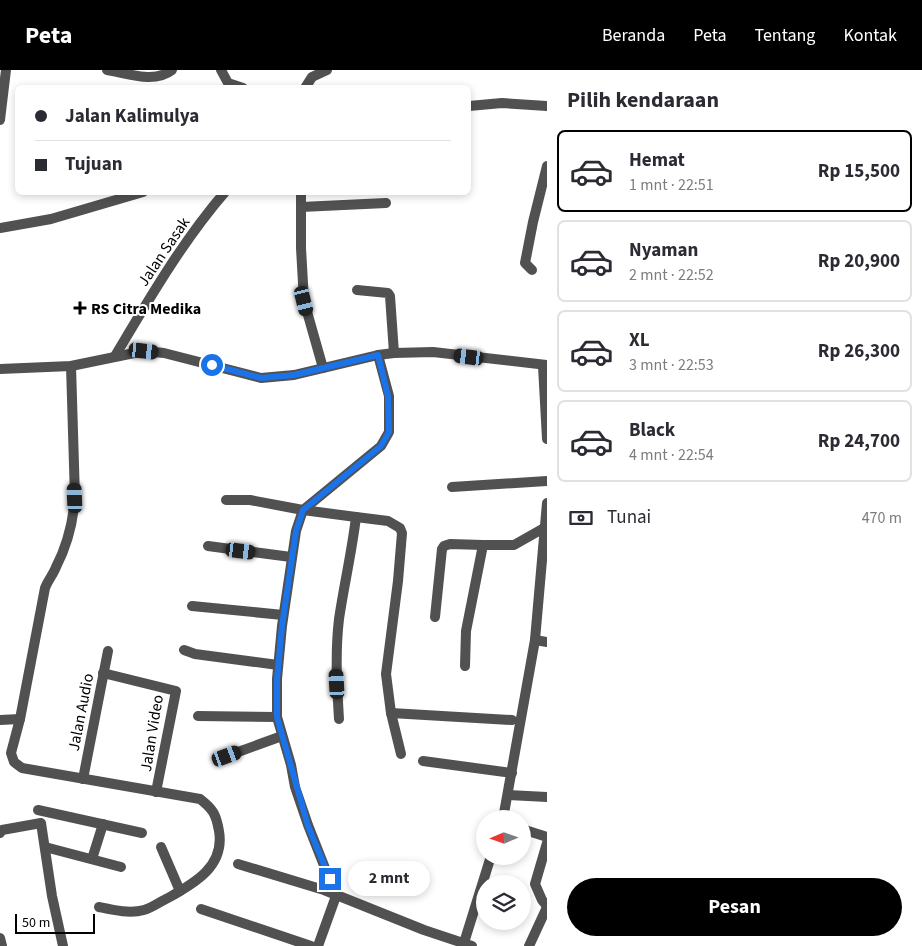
<!DOCTYPE html>
<html lang="id">
<meta charset="utf-8">
<style>
:root{--surface:#fff;--page:#f7f7f7;--text:#2b2b33;--muted:#7c7c81;--line:#e1e1e2;--accent:#000}
body{margin:0;font-family:"Source Sans 3",sans-serif;background:var(--page);color:var(--text);height:100vh;display:flex;flex-direction:column;font-size:19px;white-space:nowrap}
*{box-sizing:border-box;margin:0}
p{font-size:16px;color:var(--muted)}
.icon{flex:none;width:28px;height:28px;fill:none;stroke:currentColor;stroke-width:2;stroke-linecap:round;stroke-linejoin:round}
.map{position:relative;flex:1;overflow:hidden}
.drawer{display:flex;flex-direction:column;background:var(--surface);width:375px}
.drawer>*{flex:none}
.top-card{position:absolute;left:15px;top:15px;width:456px;height:110px;border-radius:8px;box-shadow:0 2px 8px #0003;display:grid;align-content:center;height:110px;padding:0 20px;background:var(--surface)}
.needle{width:32px;rotate:268deg}
.tools{position:absolute;left:476px;top:740px;display:grid;gap:10px}
.tools a{display:grid;place-items:center;width:55px;height:55px;border-radius:50%;background:var(--surface);box-shadow:0 2px 8px #0003;font-size:25px}
.scale{position:absolute;left:15px;bottom:12px;width:80px;box-sizing:border-box;padding-left:5px;border:2px solid #000;border-top:0;font-size:14px;line-height:18px;white-space:nowrap;color:#000;-webkit-text-stroke:4px #fff;paint-order:stroke}
.end{position:absolute;width:22px;height:22px;margin:-11px;border:6px solid #1a73e8;background:#fff;box-shadow:0 0 0 2px #fff}
.from{border-radius:50%}
.bubble{position:absolute;height:35px;border-radius:18px;background:var(--surface);box-shadow:0 2px 8px #0003;font-size:16px;font-weight:700;line-height:35px;text-align:center}
.car{position:absolute;width:15px;height:30px;margin:-15px -8px;border-radius:6px;box-shadow:0 0 4px 1px #0007;background:linear-gradient(#222 24%,#8ab4d8 0 40%,#222 0 76%,#8ab4d8 0 86%,#222 0)}
.top-card b{display:flex;align-items:center;gap:18px;height:48px;font-size:19px}
.top-card b+b{border-top:1px solid var(--line)}
.top-card i{width:12px;height:12px;background:var(--text)}
ul{padding:0;list-style:none}
li{display:flex;align-items:center;gap:15px;height:82px;margin:0 10px 8px;padding:0 10px;border:2px solid var(--line);border-radius:8px}
li div{flex:1}
li b{display:block;font-size:19px}
li em{font-style:normal;font-weight:700}
li.active{border-color:var(--accent)}
li>.icon{width:45px;height:45px;stroke-width:1.5}
h2{padding:0 20px;font-size:22px;line-height:60px}
.pay{display:flex;align-items:center;gap:12px;height:55px;padding:0 20px;font-size:19px}
.pay p{margin-inline-start:auto}
.action{display:flex;gap:10px;margin-top:auto;padding:10px 20px}
.action a{flex:1;height:58px;border-radius:30px;background:var(--accent);color:#fff;font-size:20px;font-weight:700;line-height:58px;text-align:center}
header{display:flex;align-items:center;gap:30px;box-sizing:border-box;height:70px;padding:0 25px;background:var(--accent);color:#fff}
header strong{font-size:24px}
nav{display:flex;gap:28px;margin-inline-start:auto;font-size:18px}
main{display:flex;flex:1;min-height:0}
.map>svg:first-child{display:block}
.lines{fill:none;stroke-linecap:round;stroke-linejoin:round}
.minor{stroke:#515151;stroke-width:10}
.tertiary{stroke:#515151;stroke-width:10}
.route{stroke:#1a73e8;stroke-width:6}
.poi-dot{fill:#000;stroke:#fff;stroke-width:2}
.labels{text-anchor:middle;stroke-width:4;stroke-linejoin:round;paint-order:stroke}
.street-label{font-size:16px;fill:#000;stroke:#fff}
.poi-label{font-size:16px;font-weight:bold;fill:#000;stroke:#fff;text-anchor:start}
</style>
<header>
<strong>Peta</strong>
<nav><a>Beranda</a><a>Peta</a><a>Tentang</a><a>Kontak</a></nav>
</header>
<main>
<div class="map">
<svg width="547" height="876" viewBox="0 0 547 876">
<rect width="100%" height="100%" fill="#fff"/>
<g class="lines">
<!-- minor -->
<g class="minor">
<path d="M107 0C127 3 154 14 172 0"/>
<polyline points="221,0 228,13 243,18"/>
<polyline points="305,18 312,7 327,0"/>
<polyline points="469,36 502,33 547,36"/>
<polyline points="0,50 6,0"/>
<polyline points="301,122 301,178 304,231 323,298"/>
<polyline points="301,137 386,133"/>
<polyline points="0,158 51,149 143,122"/>
<polyline points="532,200 525,193 533,152 547,96"/>
<polyline points="357,220 388,223 390,226 394,283"/>
<path d="M115 286C149 229 182 172 225 122"/>
<path d="M71 296 75 428C73 452 67 476 56 497 53 505 48 510 45 518L20 649 11 683 14 692 22 698 200 729C213 739 216 744 219 761 225 796 195 813 168 828 161 831 152 838 144 840 130 844 113 840 99 837"/>
<polyline points="543,296 547,369"/>
<polyline points="452,417 547,411"/>
<path d="M226 430H250L303 440 356 447C352 481 344 515 339 549 335 583 337 616 339 649"/>
<polyline points="356,447 388,451 400,458 402,463 398,511 386,604 391,643 401,684"/>
<polyline points="208,476 291,487"/>
<polyline points="192,536 283,545"/>
<polyline points="435,547 442,479 444,476 450,474 483,475"/>
<polyline points="535,570 547,572"/>
<polyline points="184,580 195,584 278,595"/>
<polyline points="465,596 466,561 483,475 514,475 544,458"/>
<polyline points="103,603 176,621 156,722"/>
<polyline points="391,643 512,650"/>
<polyline points="198,646 277,647"/>
<polyline points="0,650 20,649"/>
<polyline points="227,686 282,666"/>
<polyline points="423,691 512,703"/>
<polyline points="83,709 108,581"/>
<polyline points="508,725 547,727"/>
<polyline points="38,740 142,763"/>
<polyline points="503,749 535,570 547,433"/>
<polyline points="522,759 547,767"/>
<polyline points="0,763 2,760 41,753 52,826 63,876"/>
<polyline points="547,773 535,814 542,830 547,836"/>
<polyline points="45,777 121,797"/>
<polyline points="161,777 180,821"/>
<polyline points="92,789 103,754"/>
<polyline points="238,794 324,820 424,860 472,876"/>
<polyline points="201,839 311,876"/>
<polyline points="0,868 2,876"/>
<polyline points="318,876 336,826 308,755 295,717 291,695 277,647 277,609 282,556 296,461 303,440 381,376 389,362 389,326 378,285"/>
<polyline points="463,876 491,786"/>
<polyline points="529,876 547,837"/>
</g>
<!-- tertiary -->
<polyline class="tertiary" points="0,299 71,296 144,281 164,283 261,308 294,305 378,285 394,283 433,282 547,295"/>
</g>
<g class="lines">
<!-- route -->
<polyline class="route" points="212,295 261,308 294,305 378,285 388,326 389,362 381,376 303,440 296,461 282,556 277,609 277,647 308,756 330,809"/>
</g>
<!-- markers -->
<path class="poi-dot" d="M77.5 230.5h5v5h5v5h-5v5h-5v-5h-5v-5h5z"/>
<g class="labels">
<!-- street labels -->
<g class="street-label">
<text transform="translate(163 181) rotate(-56)" y="6">Jalan Sasak</text>
<text transform="translate(80 642) rotate(-79)" y="6">Jalan Audio</text>
<text transform="translate(151 663) rotate(-81)" y="6">Jalan Video</text>
</g>
<!-- poi labels -->
<g class="poi-label">
<text x="91" y="244">RS Citra Medika</text>
</g>
</g>
</svg>
<div class="tools">
<a><svg class="needle" viewBox="-14 -14 28 28"><path d="M0-13l5 13h-10z" fill="#e53935"/><path d="M0 13l5-13h-10z" fill="#7c7c81"/></svg></a>
<a><svg class="icon" aria-label="layers" viewBox="0 0 24 24"><path d="M12 4l9 5-9 5-9-5zM3 14l9 5 9-5"/></svg></a>
</div>
<div class="scale">50 m</div>
<i class="end from" style="left:212px;top:295px"></i>
<i class="end" style="left:330px;top:809px"></i>
<div class="bubble" style="left:348px;top:791px;width:82px">2 mnt</div>
<i class="car" style="left:304px;top:231px;rotate:166deg"></i>
<i class="car" style="left:144px;top:281px;rotate:96deg"></i>
<i class="car" style="left:469px;top:287px;rotate:277deg"></i>
<i class="car" style="left:75px;top:428px;rotate:358deg"></i>
<i class="car" style="left:241px;top:481px;rotate:97deg"></i>
<i class="car" style="left:337px;top:614px;rotate:357deg"></i>
<i class="car" style="left:227px;top:686px;rotate:70deg"></i>
<div class="top-card">
<b><i class="from"></i>Jalan Kalimulya</b>
<b><i></i>Tujuan</b>
</div>
</div>
<section class="drawer">
<h2>Pilih kendaraan</h2>
<ul>
<li class="active"><svg class="icon" aria-label="car" viewBox="0 0 24 24"><path d="M5 17H2v-5l4-1 3-4h7l3 4 3 1v5h-3M9 17h6M6 11h13"/><circle cx="7" cy="17" r="2"/><circle cx="17" cy="17" r="2"/></svg><div><b>Hemat</b><p>1 mnt · 22:51</p></div><em>Rp 15,500</em></li>
<li><svg class="icon" aria-label="car" viewBox="0 0 24 24"><path d="M5 17H2v-5l4-1 3-4h7l3 4 3 1v5h-3M9 17h6M6 11h13"/><circle cx="7" cy="17" r="2"/><circle cx="17" cy="17" r="2"/></svg><div><b>Nyaman</b><p>2 mnt · 22:52</p></div><em>Rp 20,900</em></li>
<li><svg class="icon" aria-label="car" viewBox="0 0 24 24"><path d="M5 17H2v-5l4-1 3-4h7l3 4 3 1v5h-3M9 17h6M6 11h13"/><circle cx="7" cy="17" r="2"/><circle cx="17" cy="17" r="2"/></svg><div><b>XL</b><p>3 mnt · 22:53</p></div><em>Rp 26,300</em></li>
<li><svg class="icon" aria-label="car" viewBox="0 0 24 24"><path d="M5 17H2v-5l4-1 3-4h7l3 4 3 1v5h-3M9 17h6M6 11h13"/><circle cx="7" cy="17" r="2"/><circle cx="17" cy="17" r="2"/></svg><div><b>Black</b><p>4 mnt · 22:54</p></div><em>Rp 24,700</em></li>
</ul>
<div class="pay"><svg class="icon" aria-label="cash" viewBox="0 0 24 24"><path d="M3 7h18v10H3z"/><circle cx="12" cy="12" r="2"/></svg>Tunai<p>470 m</p></div>
<div class="action"><a>Pesan</a></div>
</section>
</main>
